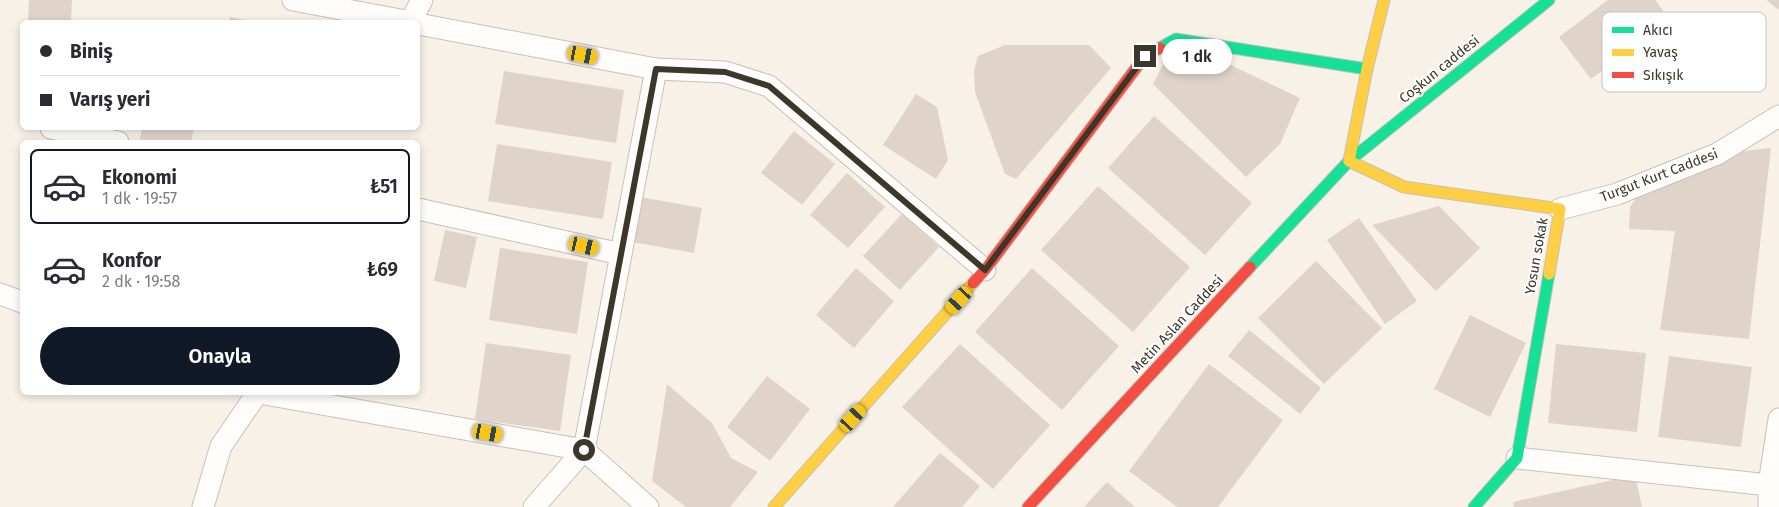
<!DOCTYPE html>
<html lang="tr">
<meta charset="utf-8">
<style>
:root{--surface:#fff;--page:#f2f2f3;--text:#2b2b33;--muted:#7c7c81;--line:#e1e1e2;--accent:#111827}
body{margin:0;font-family:"Fira Sans",sans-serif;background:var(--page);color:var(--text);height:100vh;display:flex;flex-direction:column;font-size:19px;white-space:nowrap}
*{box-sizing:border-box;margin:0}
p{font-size:16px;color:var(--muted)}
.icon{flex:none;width:28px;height:28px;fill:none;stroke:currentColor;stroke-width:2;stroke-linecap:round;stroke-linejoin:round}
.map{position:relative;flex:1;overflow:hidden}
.drawer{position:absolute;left:20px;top:140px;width:400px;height:255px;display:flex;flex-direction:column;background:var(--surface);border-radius:8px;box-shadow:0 2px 8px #0003}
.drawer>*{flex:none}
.top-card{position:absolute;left:20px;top:20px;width:400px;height:110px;border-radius:8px;box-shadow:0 2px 8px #0003;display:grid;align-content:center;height:110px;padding:0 20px;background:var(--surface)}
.end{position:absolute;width:22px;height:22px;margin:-11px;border:6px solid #3d362b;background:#fff;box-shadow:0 0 0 2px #fff}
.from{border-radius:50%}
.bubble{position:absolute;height:35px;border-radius:18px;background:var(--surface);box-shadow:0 2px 8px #0003;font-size:16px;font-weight:600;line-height:35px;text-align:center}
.car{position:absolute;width:15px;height:30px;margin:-15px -8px;border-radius:6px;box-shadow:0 0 4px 1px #0007;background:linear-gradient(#f5c518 24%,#345 0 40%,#f5c518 0 76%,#345 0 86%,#f5c518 0)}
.top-card b{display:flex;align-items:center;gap:18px;height:48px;font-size:19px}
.top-card b+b{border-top:1px solid var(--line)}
.top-card i{width:12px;height:12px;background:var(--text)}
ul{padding:9px 0 0;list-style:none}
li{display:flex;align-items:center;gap:15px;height:75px;margin:0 10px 8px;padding:0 10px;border:2px solid transparent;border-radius:8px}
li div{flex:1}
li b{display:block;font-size:19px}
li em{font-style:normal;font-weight:600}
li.active{border-color:var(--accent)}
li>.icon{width:45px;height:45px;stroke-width:1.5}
.button{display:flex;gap:10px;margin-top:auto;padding:10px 20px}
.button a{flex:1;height:58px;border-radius:30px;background:var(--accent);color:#fff;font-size:20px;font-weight:600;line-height:58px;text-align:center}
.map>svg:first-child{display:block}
.building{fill:#e0d4ca}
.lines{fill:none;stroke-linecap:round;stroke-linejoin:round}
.street-casing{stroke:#c7c1b7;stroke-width:23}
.fast-casing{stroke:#c7c1b7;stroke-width:13}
.slow-casing{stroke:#c7c1b7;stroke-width:13}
.jam-casing{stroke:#c7c1b7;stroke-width:13}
.street{stroke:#fefdfb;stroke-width:21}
.fast{stroke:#16e098;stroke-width:11}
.slow{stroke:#ffcf43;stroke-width:11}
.jam{stroke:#f24e42;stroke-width:11}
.route{stroke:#3d362b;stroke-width:6}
.labels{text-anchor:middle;stroke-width:4;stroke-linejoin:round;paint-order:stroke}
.street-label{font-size:14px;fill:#3d362b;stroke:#fff}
.key{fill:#fff;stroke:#c5c3bf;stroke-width:1}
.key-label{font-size:14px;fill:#3d362b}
</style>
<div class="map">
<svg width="1779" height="507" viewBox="0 0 1779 507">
<rect width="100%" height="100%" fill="#f7f1e7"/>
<!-- building -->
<g class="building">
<polygon points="29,0 72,0 71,22 28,22"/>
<polygon points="1608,0 1655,0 1670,20 1591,79 1559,37"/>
<polygon points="1767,0 1779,0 1779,10 1772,5"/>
<polygon points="230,17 254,22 229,22"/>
<polygon points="1176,39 1300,98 1280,144 1246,177 1153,84"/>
<polygon points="1005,45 1089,45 1111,68 1016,179 1005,174 975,92 974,70 978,56"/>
<polygon points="504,71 624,90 616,143 495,124"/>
<polygon points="916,94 937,107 948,160 936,179 883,145"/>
<polygon points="1154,116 1252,203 1205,255 1108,168"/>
<polygon points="142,128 194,128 191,142 160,142 140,139"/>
<polygon points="794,131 835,164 802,205 761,173"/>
<polygon points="497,144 612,162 603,219 488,201"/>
<polygon points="1771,148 1749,339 1660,330 1675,231 1629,229 1630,207 1636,198 1720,160 1734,152"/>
<polygon points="847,173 885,207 848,248 810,215"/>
<polygon points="1098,186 1190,267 1133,332 1041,250"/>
<polygon points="640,197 702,208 694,253 632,242"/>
<polygon points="1439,206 1480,248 1436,291 1372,225"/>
<polygon points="902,214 939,247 900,290 863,256"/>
<polygon points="1359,218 1417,301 1385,324 1327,240"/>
<polygon points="445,230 477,237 466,288 434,281"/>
<polygon points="500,248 588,262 577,334 489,320"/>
<polygon points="1316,261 1382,328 1324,384 1258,318"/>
<polygon points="856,268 894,301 854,348 816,315"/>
<polygon points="1032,268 1119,346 1062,410 975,332"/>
<polygon points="1470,315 1526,343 1490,417 1434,389"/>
<polygon points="1249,330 1321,388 1300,414 1228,356"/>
<polygon points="486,343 571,355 560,431 475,419"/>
<polygon points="960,344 1050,425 993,489 902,407"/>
<polygon points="1556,344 1646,353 1637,432 1548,423"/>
<polygon points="1669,356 1752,367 1741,447 1658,437"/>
<polygon points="1209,364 1283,420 1218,507 1177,507 1129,471"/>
<polygon points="767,376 810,409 770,461 727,427"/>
<polygon points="667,384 712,423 731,458 758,472 730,507 686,507 652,481"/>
<polygon points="940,453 980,486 962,507 893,507"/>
<polygon points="1635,475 1642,507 1514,507 1513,502"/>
<polygon points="1107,482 1135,507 1084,507"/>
</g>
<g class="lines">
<!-- street casing -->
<g class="street-casing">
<g id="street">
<polyline points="293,0 411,22"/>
<polyline points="410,22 422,0"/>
<polyline points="418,24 656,69 725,72 769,86 985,270"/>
<polyline points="51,128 118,142"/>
<polyline points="418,209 621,254"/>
<polyline points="1560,209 1617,194 1717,154 1779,116"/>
<polyline points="0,294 22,302"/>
<polyline points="254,392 584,450 648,507"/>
<polyline points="1517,458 1769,485"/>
<polyline points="203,507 221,446 258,392"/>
<polyline points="534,507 584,450 656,69"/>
<polyline points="1769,507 1769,485 1779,419"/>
</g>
</g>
<!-- fast casing -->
<g class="fast-casing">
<g id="fast">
<polyline points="1160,48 1176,39 1367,69"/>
<polyline points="1250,267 1349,161 1549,0"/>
<polyline points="1474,507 1517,458 1549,274"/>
</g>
</g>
<!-- slow casing -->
<g class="slow-casing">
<g id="slow">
<polyline points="1349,161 1404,187 1560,209 1549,274"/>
<polyline points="1349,161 1367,69 1384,0"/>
<polyline points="774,507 973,283"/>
</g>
</g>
<!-- jam casing -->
<g class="jam-casing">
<g id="jam">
<polyline points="973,283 985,270 1145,56 1160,48"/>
<polyline points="1028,507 1250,267"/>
</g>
</g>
<!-- street -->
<use href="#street" class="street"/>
<!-- fast -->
<use href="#fast" class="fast"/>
<!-- slow -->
<use href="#slow" class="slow"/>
<!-- jam -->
<use href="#jam" class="jam"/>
</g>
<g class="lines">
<!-- route -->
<polyline class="route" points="584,450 656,69 725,72 769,86 985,270 1145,56"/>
</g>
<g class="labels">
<!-- street labels -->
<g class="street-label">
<text transform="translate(1439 69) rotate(-39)" y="5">Coşkun caddesi</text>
<text transform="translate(1659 175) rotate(-21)" y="5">Turgut Kurt Caddesi</text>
<text transform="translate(1536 256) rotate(-80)" y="5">Yosun sokak</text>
<text transform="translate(1177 324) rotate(-47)" y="5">Metin Aslan Caddesi</text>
</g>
</g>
<!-- legend -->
<rect x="1602" y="12" width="164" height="80" rx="8" class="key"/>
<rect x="1612" y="27" width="22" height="6" fill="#16e098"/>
<rect x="1612" y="49" width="22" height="7" fill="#ffcf43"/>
<rect x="1612" y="72" width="22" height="6" fill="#f24e42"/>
<g class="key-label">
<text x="1643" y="35">Akıcı</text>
<text x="1643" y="57">Yavaş</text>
<text x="1643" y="80">Sıkışık</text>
</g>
</svg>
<i class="end from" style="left:584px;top:450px"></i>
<i class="end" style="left:1145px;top:56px"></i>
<div class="bubble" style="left:1162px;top:39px;width:70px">1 dk</div>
<i class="car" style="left:583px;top:55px;rotate:101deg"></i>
<i class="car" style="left:584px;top:246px;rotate:103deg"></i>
<i class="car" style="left:959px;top:300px;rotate:222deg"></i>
<i class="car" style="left:853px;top:418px;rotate:42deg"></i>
<i class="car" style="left:488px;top:433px;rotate:100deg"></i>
<div class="top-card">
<b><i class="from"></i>Biniş</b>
<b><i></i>Varış yeri</b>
</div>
<section class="drawer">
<ul>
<li class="active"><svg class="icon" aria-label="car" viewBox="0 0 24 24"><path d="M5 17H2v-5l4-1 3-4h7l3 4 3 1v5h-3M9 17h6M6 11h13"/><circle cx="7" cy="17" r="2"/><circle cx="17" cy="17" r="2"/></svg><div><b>Ekonomi</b><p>1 dk · 19:57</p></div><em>₺51</em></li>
<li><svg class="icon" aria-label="car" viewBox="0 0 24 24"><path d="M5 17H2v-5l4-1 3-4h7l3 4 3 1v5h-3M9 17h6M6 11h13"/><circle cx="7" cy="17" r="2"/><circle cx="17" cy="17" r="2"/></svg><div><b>Konfor</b><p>2 dk · 19:58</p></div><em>₺69</em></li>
</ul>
<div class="button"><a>Onayla</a></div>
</section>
</div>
